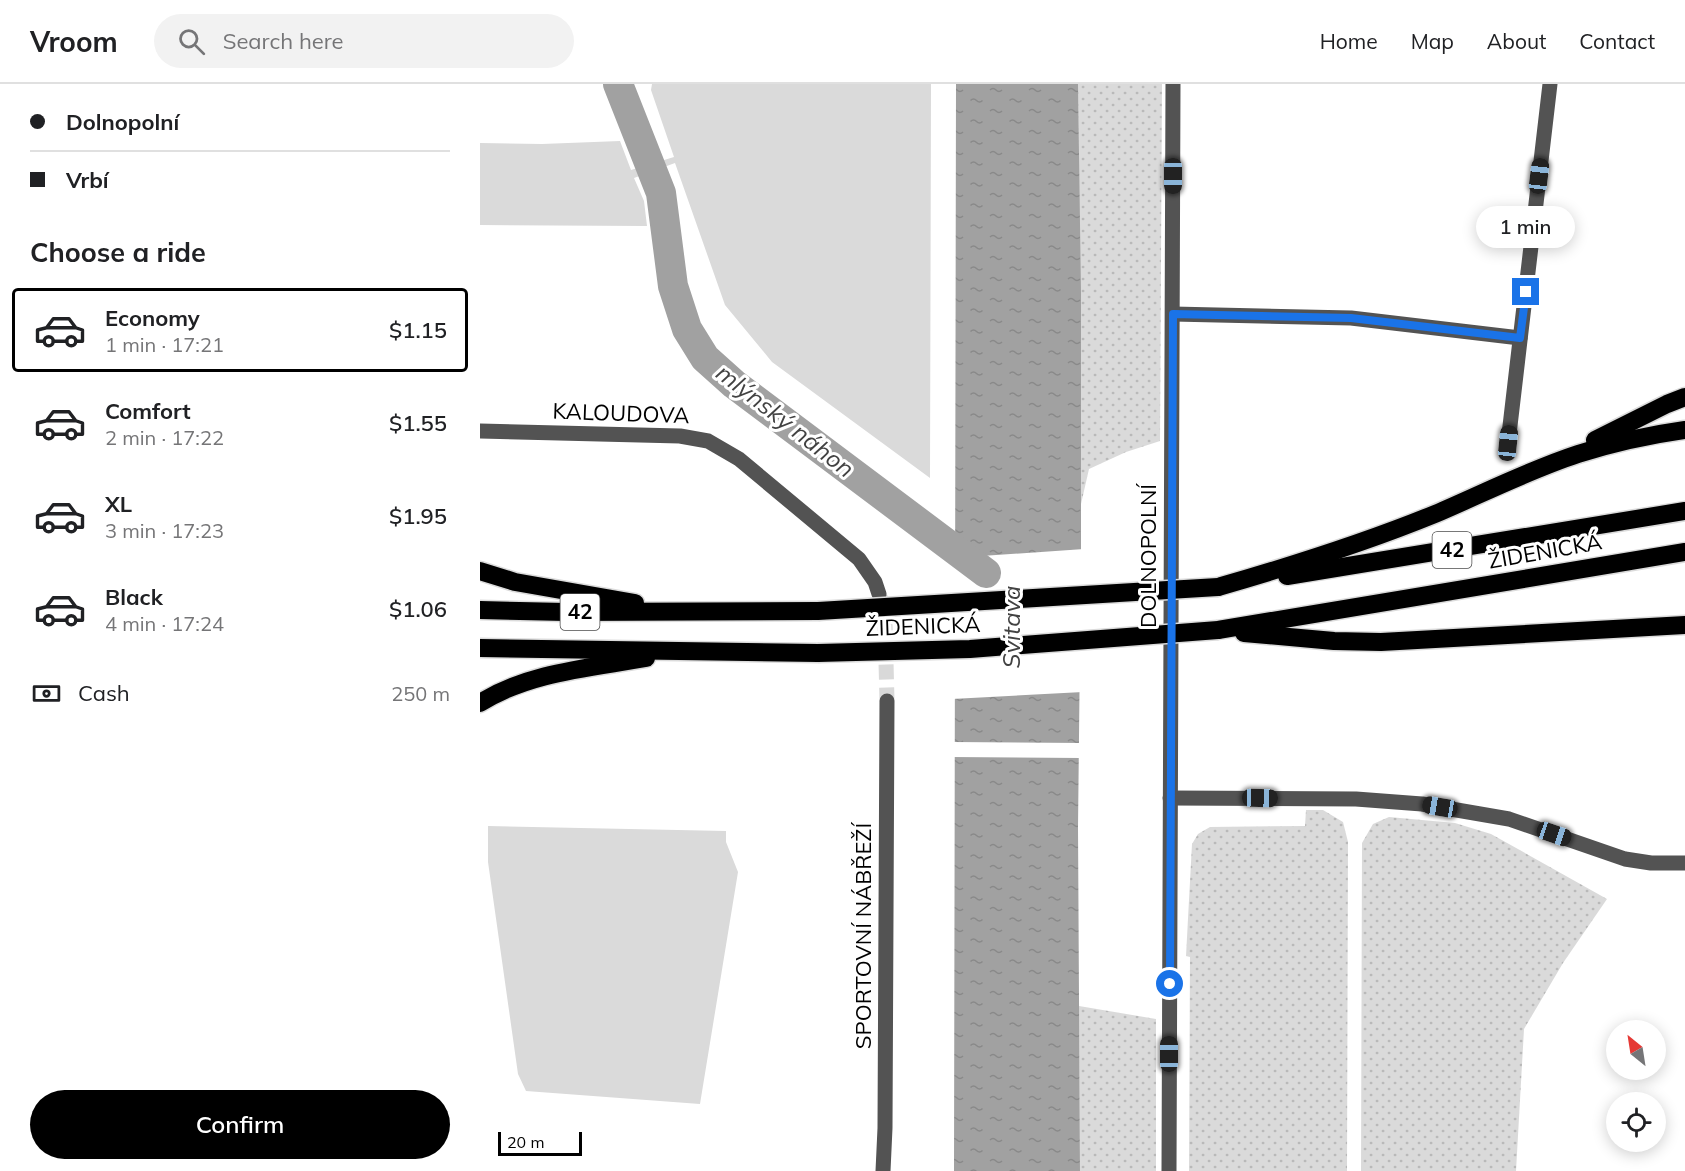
<!DOCTYPE html>
<meta charset="utf-8">
<style>
:root{--surface:#fff;--page:#f2f2f2;--text:#202124;--muted:#757577;--line:#e0e0e0;--accent:#000}
body{margin:0;font-family:Mulish,sans-serif;background:var(--page);color:var(--text);height:100vh;display:flex;flex-direction:column;font-size:22px;white-space:nowrap}
*{box-sizing:border-box;margin:0}
p{font-size:20px;color:var(--muted)}
.icon{flex:none;width:33px;height:33px;fill:none;stroke:currentColor;stroke-width:2;stroke-linecap:round;stroke-linejoin:round}
.map{position:relative;flex:1;overflow:hidden}
.side{display:flex;flex-direction:column;background:var(--surface);width:480px}
.side>*{flex:none}
.hud{display:grid;align-content:center;height:132px;padding:0 30px;background:var(--surface)}
.needle{width:39px;rotate:330deg}
.buttons{position:absolute;left:1126px;top:936px;display:grid;gap:12px}
.buttons a{display:grid;place-items:center;width:60px;height:60px;border-radius:50%;background:var(--surface);box-shadow:0 3px 15px #0003;font-size:30px}
.scale{position:absolute;left:18px;bottom:15px;width:84px;box-sizing:border-box;padding-left:6px;border:3px solid #000;border-top:0;font-size:16px;line-height:21px;white-space:nowrap;color:#000;-webkit-text-stroke:4px #fff;paint-order:stroke}
.end{position:absolute;width:27px;height:27px;margin:-14px;border:8px solid #1a73e8;background:#fff;box-shadow:0 0 0 3px #fff}
.from{border-radius:50%}
.bubble{position:absolute;height:42px;border-radius:21px;background:var(--surface);box-shadow:0 3px 15px #0003;font-size:20px;font-weight:600;line-height:42px;text-align:center}
.car{position:absolute;width:18px;height:36px;margin:-18px -9px;border-radius:8px;box-shadow:0 0 4px 2px #0007;background:linear-gradient(#222 24%,#8ab4d8 0 40%,#222 0 76%,#8ab4d8 0 86%,#222 0)}
.hud b{display:flex;align-items:center;gap:21px;height:57px;font-size:22px}
.hud b+b{border-top:2px solid var(--line)}
.hud i{width:15px;height:15px;background:var(--text)}
ul{padding:0;list-style:none}
li{display:flex;align-items:center;gap:18px;height:84px;margin:0 12px 9px;padding:0 18px;border:3px solid transparent;border-radius:6px}
li div{flex:1}
li b{display:block;font-size:22px}
li em{font-style:normal;font-weight:600}
li.current{border-color:var(--accent)}
li>.icon{width:54px;height:54px;stroke-width:1.5}
h2{padding:0 30px;font-size:27px;line-height:72px}
.pay{display:flex;align-items:center;gap:15px;height:66px;padding:0 30px;font-size:22px}
.pay p{margin-inline-start:auto}
.action{display:flex;gap:12px;margin-top:auto;padding:12px 30px}
.action a{flex:1;height:69px;border-radius:36px;background:var(--accent);color:#fff;font-size:24px;font-weight:600;line-height:69px;text-align:center}
header{display:flex;align-items:center;gap:36px;box-sizing:border-box;height:84px;padding:0 30px;background:var(--surface);border-bottom:2px solid var(--line)}
header strong{font-size:28px}
nav{display:flex;gap:33px;margin-inline-start:auto;font-size:21px}
.search{width:420px;height:54px;background:var(--page);display:flex;align-items:center;gap:15px;box-sizing:border-box;padding:0 21px;border-radius:33px;color:var(--muted);font-size:22px}
main{display:flex;flex:1;min-height:0}
.map>svg:first-child{display:block}
.grass{fill:url(#grass-dots)}
.pitch{fill:#dadada}
.water{fill:url(#water-ripples)}
.pier{fill:#fff}
.lines{fill:none;stroke-linecap:round;stroke-linejoin:round}
.canal{stroke:#a1a1a1;stroke-width:30}
.minor-tunnel{stroke:#d9d9d9;stroke-width:15;stroke-dasharray:15 8;stroke-linecap:butt}
.highway-casing{stroke:#dbdbdb;stroke-width:21}
.minor{stroke:#535353;stroke-width:15}
.highway{stroke:#000;stroke-width:18}
.highway-bridge-casing{stroke:#dbdbdb;stroke-width:21;stroke-linecap:butt}
.highway-bridge{stroke:#000;stroke-width:18}
.route{stroke:#1a73e8;stroke-width:8}
.labels{text-anchor:middle;stroke-width:6;stroke-linejoin:round;paint-order:stroke}
.shield{fill:#fff;stroke:#4c4c4c;stroke-width:1.5}
.shield-label{font-size:21px;font-weight:bold;fill:#000}
.street-label{font-size:22px;fill:#000;stroke:#fff}
.water-label{font-size:24px;font-style:italic;fill:#424242;stroke:#fff}
</style>
<header>
<strong>Vroom</strong>
<div class="search"><svg class="icon" aria-label="search" viewBox="0 0 24 24"><circle cx="10" cy="10" r="6"/><path d="M15 15l6 6"/></svg>Search here</div>
<nav><a>Home</a><a>Map</a><a>About</a><a>Contact</a></nav>
</header>
<main>
<section class="side">
<div class="hud">
<b><i class="from"></i>Dolnopolní</b>
<b><i></i>Vrbí</b>
</div>
<h2>Choose a ride</h2>
<ul>
<li class="current"><svg class="icon" aria-label="car" viewBox="0 0 24 24"><path d="M5 17H2v-5l4-1 3-4h7l3 4 3 1v5h-3M9 17h6M6 11h13"/><circle cx="7" cy="17" r="2"/><circle cx="17" cy="17" r="2"/></svg><div><b>Economy</b><p>1 min · 17:21</p></div><em>$1.15</em></li>
<li><svg class="icon" aria-label="car" viewBox="0 0 24 24"><path d="M5 17H2v-5l4-1 3-4h7l3 4 3 1v5h-3M9 17h6M6 11h13"/><circle cx="7" cy="17" r="2"/><circle cx="17" cy="17" r="2"/></svg><div><b>Comfort</b><p>2 min · 17:22</p></div><em>$1.55</em></li>
<li><svg class="icon" aria-label="car" viewBox="0 0 24 24"><path d="M5 17H2v-5l4-1 3-4h7l3 4 3 1v5h-3M9 17h6M6 11h13"/><circle cx="7" cy="17" r="2"/><circle cx="17" cy="17" r="2"/></svg><div><b>XL</b><p>3 min · 17:23</p></div><em>$1.95</em></li>
<li><svg class="icon" aria-label="car" viewBox="0 0 24 24"><path d="M5 17H2v-5l4-1 3-4h7l3 4 3 1v5h-3M9 17h6M6 11h13"/><circle cx="7" cy="17" r="2"/><circle cx="17" cy="17" r="2"/></svg><div><b>Black</b><p>4 min · 17:24</p></div><em>$1.06</em></li>
</ul>
<div class="pay"><svg class="icon" aria-label="cash" viewBox="0 0 24 24"><path d="M3 7h18v10H3z"/><circle cx="12" cy="12" r="2"/></svg>Cash<p>250 m</p></div>
<div class="action"><a>Confirm</a></div>
</section>
<div class="map">
<svg width="1205" height="1087" viewBox="0 0 1205 1087">
<defs>
<pattern id="grass-dots" width="8" height="8" patternUnits="userSpaceOnUse" patternTransform="scale(1.5)"><rect width="8" height="8" fill="#dadada"/><path d="M2 2h.1M6 6h.1" fill="none" stroke="#b9b9b9" stroke-width="1.8" stroke-linecap="round"/></pattern>
<pattern id="water-ripples" width="26" height="14" patternUnits="userSpaceOnUse" patternTransform="scale(1.5)"><rect width="26" height="14" fill="#a1a1a1"/><path d="M2 4q2-2 4 0t4 0M15 11q2-2 4 0t4 0" fill="none" stroke="#898989"/></pattern>
</defs>
<rect width="100%" height="100%" fill="#fff"/>
<!-- grass -->
<g class="grass">
<polygon points="598,0 682,0 680,357 646,368 609,385 601,420"/>
<polygon points="826,726 843,726 863,738 868,758 867,1087 709,1087 710,873 706,872 712,760 718,750 730,743 825,742"/>
<polygon points="909,733 975,739 1011,750 1127,815 1083,879 1044,945 1036,1087 881,1087 882,759 893,740"/>
<polygon points="599,922 676,935 676,1087 600,1087"/>
</g>
<!-- pitch -->
<g class="pitch">
<polygon points="172,0 451,0 450,394 292,278 245,221 195,79 154,94 164,117 167,142 0,141 0,59 62,60 140,57 151,86 194,73 171,6"/>
<polygon points="8,742 246,747 246,758 258,788 220,1020 46,1007 38,990 8,778"/>
</g>
<!-- water -->
<polygon class="water" points="476,0 598,0 601,209 601,473 598,743 600,1087 474,1087"/>
<!-- pier -->
<g class="pier">
<polygon points="604,465 603,608 472,615 472,474"/>
<polygon points="471,658 602,659 602,674 471,673"/>
</g>
<g class="lines">
<!-- canal -->
<polyline class="canal" points="138,0 181,109 193,202 207,245 225,274 254,300 506,489"/>
<!-- minor-tunnel -->
<polyline class="minor-tunnel" points="400,512 405,539 407,617"/>
<!-- highway casing -->
<g class="highway-casing">
<g id="highway">
<polyline points="1115,356 1187,320 1205,313"/>
<polyline points="0,487 35,498 155,519"/>
<polyline points="807,492 1205,427"/>
<path d="M738 503C811 482 884 459 955 430 1002 410 1049 386 1098 370 1133 359 1169 351 1205 346"/>
<polyline points="0,526 86,528 338,527"/>
<polyline points="738,546 1205,468"/>
<polyline points="764,549 854,557 901,558 1205,541"/>
<polyline points="0,564 338,569"/>
<path d="M0 619C49 588 110 584 166 574"/>
</g>
</g>
<!-- minor -->
<g class="minor">
<polyline points="693,230 871,234 1040,254"/>
<polyline points="0,347 200,352 228,357 259,375 379,475 395,498 399,510"/>
<polyline points="1028,359 1070,0"/>
<polyline points="690,714 876,715 942,720 1029,735 1145,775 1171,779 1205,779"/>
<polyline points="403,1087 405,1044 407,617"/>
<polyline points="689,1087 693,0"/>
</g>
<!-- highway -->
<use href="#highway" class="highway"/>
<!-- highway-bridge casing -->
<g class="highway-bridge-casing">
<g id="highway-bridge">
<polyline points="338,527 738,503"/>
<polyline points="338,569 490,565 738,546"/>
</g>
</g>
<!-- highway-bridge -->
<use href="#highway-bridge" class="highway-bridge"/>
</g>
<g class="lines">
<!-- route -->
<polyline class="route" points="690,900 693,230 871,234 1040,254 1046,208"/>
</g>
<g class="labels">
<!-- shield labels -->
<g class="shield">
<rect x="952.5" y="448" width="39" height="36" rx="4.5"/>
<rect x="80.5" y="510" width="39" height="36" rx="4.5"/>
</g>
<g class="shield-label">
<text x="972" y="473">42</text>
<text x="100" y="535">42</text>
</g>
<!-- street labels -->
<g class="street-label">
<text transform="translate(141 329) rotate(2)" y="8">KALOUDOVA</text>
<text transform="translate(1065 467) rotate(-10)" y="8">ŽIDENICKÁ</text>
<text transform="translate(668 472) rotate(-90)" y="8">DOLNOPOLNÍ</text>
<text transform="translate(443 542) rotate(-2)" y="8">ŽIDENICKÁ</text>
<text transform="translate(383 852) rotate(-90)" y="8">SPORTOVNÍ NÁBŘEŽÍ</text>
</g>
<!-- water labels -->
<g class="water-label">
<text transform="translate(305 337) rotate(38)" y="8">mlýnský náhon</text>
<text transform="translate(532 543) rotate(-90)" y="8">Svitava</text>
</g>
</g>
</svg>
<div class="buttons">
<a><svg class="needle" viewBox="-14 -14 28 28"><path d="M0-13l5 13h-10z" fill="#e53935"/><path d="M0 13l5-13h-10z" fill="#757577"/></svg></a>
<a><svg class="icon" aria-label="locate" viewBox="0 0 24 24"><circle cx="12" cy="12" r="6"/><path d="M12 2v4M12 18v4M2 12h4M18 12h4"/></svg></a>
</div>
<div class="scale">20 m</div>
<i class="end from" style="left:690px;top:900px"></i>
<i class="end" style="left:1046px;top:208px"></i>
<div class="bubble" style="left:996px;top:122px;width:99px">1 min</div>
<i class="car" style="left:693px;top:92px;rotate:180deg"></i>
<i class="car" style="left:1059px;top:92px;rotate:7deg"></i>
<i class="car" style="left:1028px;top:359px;rotate:6deg"></i>
<i class="car" style="left:780px;top:714px;rotate:91deg"></i>
<i class="car" style="left:960px;top:723px;rotate:280deg"></i>
<i class="car" style="left:1074px;top:750px;rotate:109deg"></i>
<i class="car" style="left:689px;top:970px;rotate:0deg"></i>
</div>
</main>
